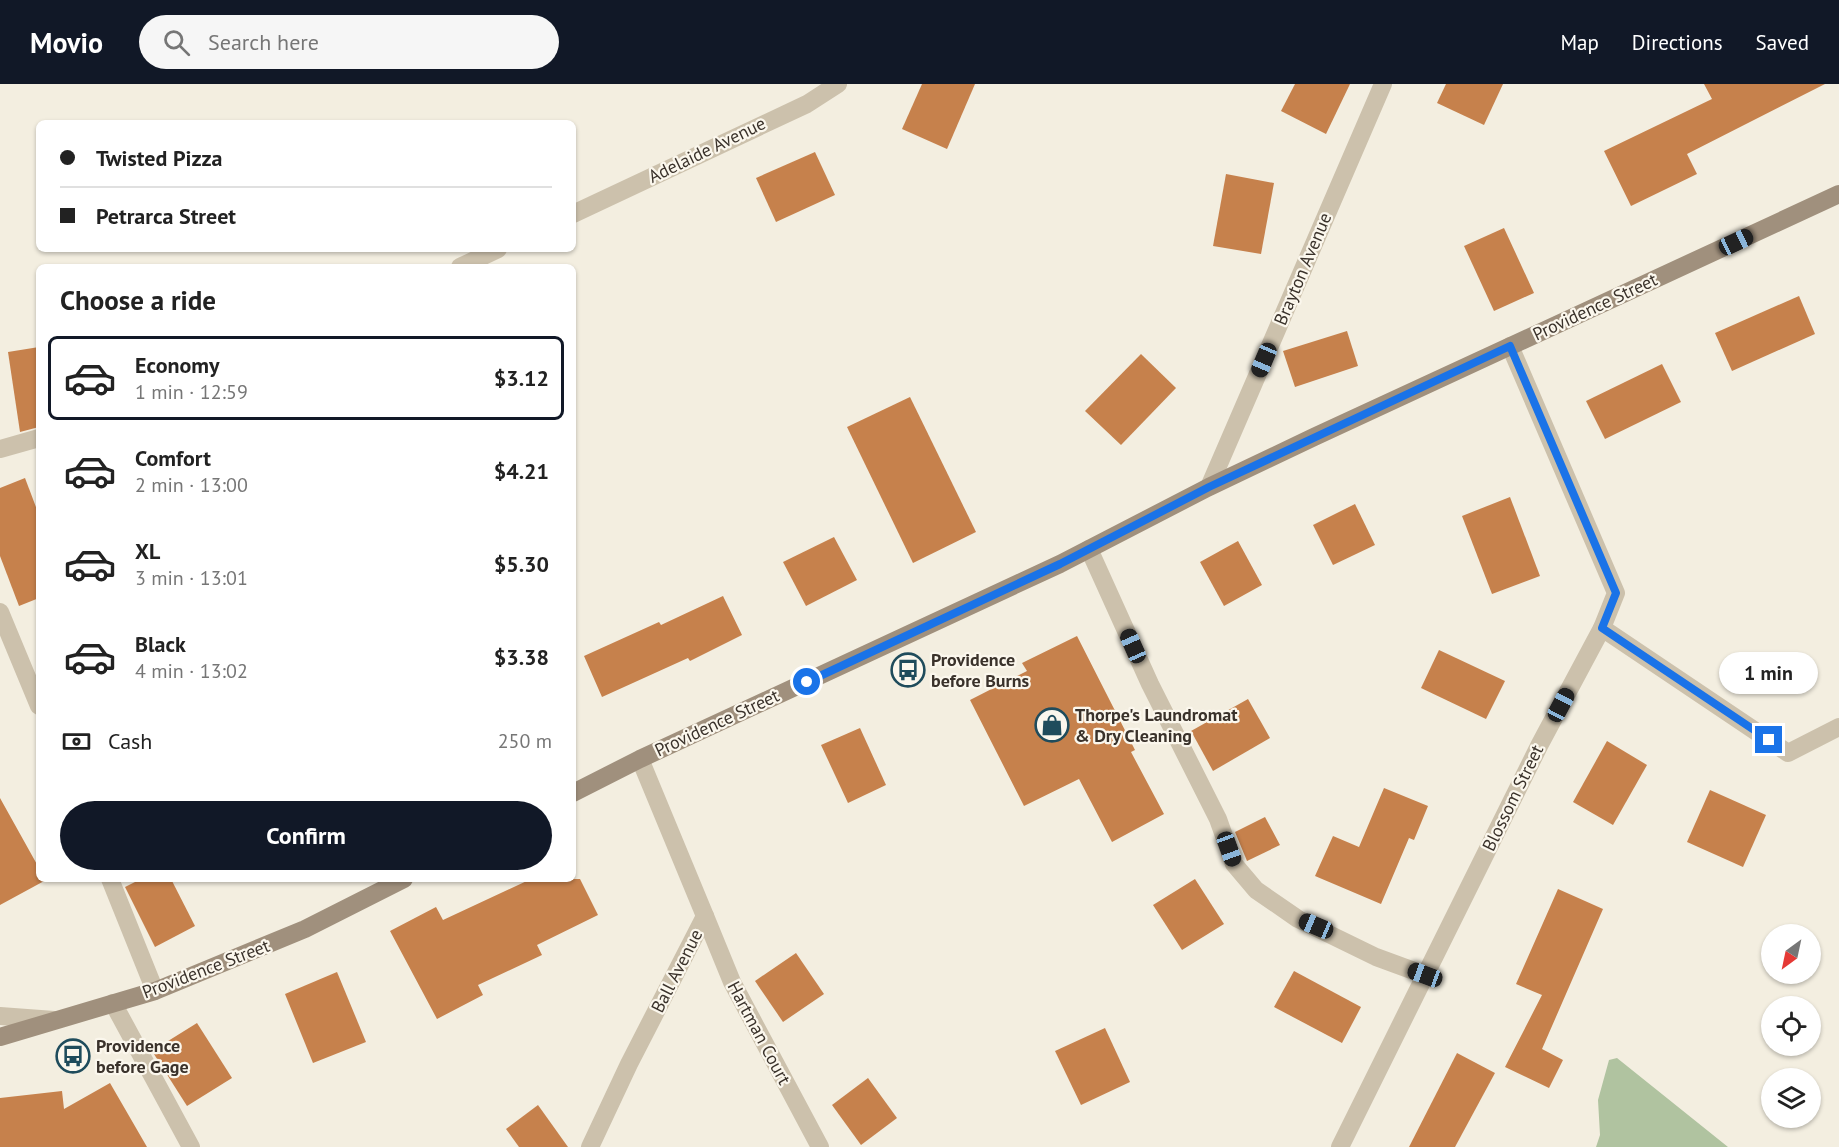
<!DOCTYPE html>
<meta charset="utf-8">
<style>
:root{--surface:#fff;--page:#f6f6f6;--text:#222;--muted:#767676;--line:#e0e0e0;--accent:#111827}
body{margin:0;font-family:"PT Sans",sans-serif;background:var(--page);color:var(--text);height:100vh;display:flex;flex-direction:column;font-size:22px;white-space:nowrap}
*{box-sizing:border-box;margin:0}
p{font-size:20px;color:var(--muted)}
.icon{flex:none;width:33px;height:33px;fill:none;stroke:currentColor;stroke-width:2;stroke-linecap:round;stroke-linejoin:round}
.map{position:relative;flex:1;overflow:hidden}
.side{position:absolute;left:36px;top:180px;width:540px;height:618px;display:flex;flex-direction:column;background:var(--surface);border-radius:9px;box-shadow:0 2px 4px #0004}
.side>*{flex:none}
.banner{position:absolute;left:36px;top:36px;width:540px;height:132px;border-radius:9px;box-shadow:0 2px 4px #0004;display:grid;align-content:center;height:132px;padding:0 24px;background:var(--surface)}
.needle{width:39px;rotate:213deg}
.buttons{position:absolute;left:1761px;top:840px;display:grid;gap:12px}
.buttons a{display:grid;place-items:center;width:60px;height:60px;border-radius:50%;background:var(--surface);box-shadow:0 2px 4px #0004;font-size:30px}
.end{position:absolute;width:27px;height:27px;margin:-14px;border:8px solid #1a73e8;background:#fff;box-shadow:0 0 0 3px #fff}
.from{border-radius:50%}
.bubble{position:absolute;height:42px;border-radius:21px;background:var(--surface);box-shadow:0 2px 4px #0004;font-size:20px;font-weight:600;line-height:42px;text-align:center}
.car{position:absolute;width:18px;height:36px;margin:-18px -9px;border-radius:8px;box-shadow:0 0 4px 2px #0007;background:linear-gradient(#222 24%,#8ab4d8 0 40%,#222 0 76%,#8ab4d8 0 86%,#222 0)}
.banner b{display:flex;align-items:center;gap:21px;height:57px;font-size:22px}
.banner b+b{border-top:2px solid var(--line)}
.banner i{width:15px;height:15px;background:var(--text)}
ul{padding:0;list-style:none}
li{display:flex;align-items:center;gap:18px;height:84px;margin:0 12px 9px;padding:0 12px;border:3px solid transparent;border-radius:9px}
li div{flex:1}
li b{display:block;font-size:22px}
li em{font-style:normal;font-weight:600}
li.selected{border-color:var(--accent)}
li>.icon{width:54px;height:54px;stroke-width:1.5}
h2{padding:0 24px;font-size:27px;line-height:72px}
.pay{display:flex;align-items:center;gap:15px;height:66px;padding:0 24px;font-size:22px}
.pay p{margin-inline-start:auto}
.primary-button{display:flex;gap:12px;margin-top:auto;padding:12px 24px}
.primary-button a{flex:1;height:69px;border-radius:36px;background:var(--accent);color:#fff;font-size:24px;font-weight:600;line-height:69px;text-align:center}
header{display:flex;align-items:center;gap:36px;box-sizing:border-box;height:84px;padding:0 30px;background:var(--accent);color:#fff}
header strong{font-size:28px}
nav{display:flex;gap:33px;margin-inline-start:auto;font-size:21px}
.search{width:420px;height:54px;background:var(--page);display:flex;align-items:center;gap:15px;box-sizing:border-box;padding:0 21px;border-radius:33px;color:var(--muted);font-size:22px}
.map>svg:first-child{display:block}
.green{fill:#b0c3a0}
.building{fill:#c6814c}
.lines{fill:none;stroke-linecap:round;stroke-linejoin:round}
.street{stroke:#ccc1ac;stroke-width:18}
.secondary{stroke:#a0907d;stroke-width:18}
.route{stroke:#1a73e8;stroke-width:8}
.labels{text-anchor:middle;stroke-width:4.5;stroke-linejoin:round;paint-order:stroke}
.street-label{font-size:18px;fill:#3a322b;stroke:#fbf7ed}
.poi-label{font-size:18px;font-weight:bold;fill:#3a322b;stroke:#fbf7ed;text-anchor:start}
</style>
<header>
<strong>Movio</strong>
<div class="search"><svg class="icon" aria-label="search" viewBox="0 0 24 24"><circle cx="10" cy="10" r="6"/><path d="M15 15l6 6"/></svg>Search here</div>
<nav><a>Map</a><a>Directions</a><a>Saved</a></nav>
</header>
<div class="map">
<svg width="1839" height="1063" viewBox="0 0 1839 1063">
<rect width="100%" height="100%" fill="#f3eee0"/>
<!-- green -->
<polygon class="green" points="1617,974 1728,1063 1596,1063 1600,1051 1598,1016 1609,976"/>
<!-- building -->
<g class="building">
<polygon points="922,0 975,0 947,65 902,45"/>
<polygon points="1295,0 1350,0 1326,50 1281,27"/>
<polygon points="1446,0 1503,0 1484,41 1437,19"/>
<polygon points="1704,0 1825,0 1687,70 1697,90 1631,122 1604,67 1712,15"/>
<polygon points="815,68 835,111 776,138 756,94"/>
<polygon points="1226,90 1274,99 1261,170 1213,162"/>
<polygon points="1504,144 1534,209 1494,227 1464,162"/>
<polygon points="1799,212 1815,250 1732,287 1715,249"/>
<polygon points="1347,247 1358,282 1295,303 1283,267"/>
<polygon points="39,263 39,343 20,348 8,268"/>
<polygon points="1141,270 1176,304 1121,361 1085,327"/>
<polygon points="1662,280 1681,318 1605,355 1586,317"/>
<polygon points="910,313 976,448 913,479 847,343"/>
<polygon points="25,394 39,431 39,514 19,522 0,472 0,404"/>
<polygon points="1510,413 1540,492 1492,510 1462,432"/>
<polygon points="1355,420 1375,461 1333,481 1313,441"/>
<polygon points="834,453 857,496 806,522 783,478"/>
<polygon points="1238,457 1262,501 1224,522 1200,478"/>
<polygon points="723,512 742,551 690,577 688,574 602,613 584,572 659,538 661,541"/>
<polygon points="1077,552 1135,666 1131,668 1164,730 1112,758 1079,695 1024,722 970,616 1027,587 1022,579"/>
<polygon points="1439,566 1505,597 1486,635 1421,604"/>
<polygon points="1248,615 1270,654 1213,687 1191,647"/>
<polygon points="860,644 886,701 848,719 821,661"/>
<polygon points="1607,657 1647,681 1613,741 1573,718"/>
<polygon points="1384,704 1428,722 1414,756 1409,754 1381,820 1315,792 1333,752 1359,763"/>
<polygon points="1710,706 1766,731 1743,783 1687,758"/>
<polygon points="0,714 39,784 39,795 46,796 0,821"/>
<polygon points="1265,733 1280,761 1247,777 1235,748"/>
<polygon points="141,795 171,795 195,842 155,863 125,803"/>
<polygon points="531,795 580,795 598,831 537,861 542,871 478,901 483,911 437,935 390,847 436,823 443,836"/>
<polygon points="1195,795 1224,840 1182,866 1153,821"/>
<polygon points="1558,805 1603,825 1542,965 1563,976 1549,1004 1505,983 1542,911 1516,900"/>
<polygon points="796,869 824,910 783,938 755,897"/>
<polygon points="1294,887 1361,923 1342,959 1274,923"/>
<polygon points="337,888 366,958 313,979 285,910"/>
<polygon points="197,939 232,994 187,1022 152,967"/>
<polygon points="1105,944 1130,998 1081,1021 1055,967"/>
<polygon points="1457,969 1495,989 1455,1063 1409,1063"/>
<polygon points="868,994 897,1034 861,1061 832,1021"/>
<polygon points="110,999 147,1063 0,1063 0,1014 62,1007 64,1025"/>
<polygon points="538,1021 568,1063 519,1063 506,1045"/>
</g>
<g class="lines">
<!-- street -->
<g class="street">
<polyline points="573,130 807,20 838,0"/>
<polyline points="460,183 498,165"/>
<polyline points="0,365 39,354"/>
<polyline points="1209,403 1383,0"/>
<polyline points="1089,465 1150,600 1218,735 1234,780 1256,806 1298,835 1376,873 1425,891"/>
<polyline points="0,528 39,622"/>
<polyline points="1602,544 1788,669 1839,643"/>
<polyline points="110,795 155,907"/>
<polyline points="705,832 732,898 820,1063"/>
<polyline points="113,919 191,1063"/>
<polyline points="0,932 54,936"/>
<polyline points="590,1063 629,980 705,832 640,675"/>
<polyline points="1340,1063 1540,660 1602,544 1616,509 1510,262"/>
</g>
<!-- secondary -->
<g class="secondary">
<polyline points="573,709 640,675 1060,480 1209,403 1314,353 1839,110"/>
<polyline points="0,953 155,907 305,845 404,795"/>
</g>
</g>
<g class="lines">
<!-- route -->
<polyline class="route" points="807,598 1060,480 1209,403 1510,262 1616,509 1602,544 1769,656"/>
</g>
<!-- icons -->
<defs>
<g id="bus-ring" transform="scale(1.725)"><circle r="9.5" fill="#fbf7ed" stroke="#1f4c5c" stroke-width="1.5"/><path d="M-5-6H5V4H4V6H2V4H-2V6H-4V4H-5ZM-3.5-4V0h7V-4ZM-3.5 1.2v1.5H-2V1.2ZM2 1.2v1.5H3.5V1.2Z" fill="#1f4c5c"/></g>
<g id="shop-ring" transform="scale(1.725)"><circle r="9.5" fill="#fbf7ed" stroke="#1f4c5c" stroke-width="1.5"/><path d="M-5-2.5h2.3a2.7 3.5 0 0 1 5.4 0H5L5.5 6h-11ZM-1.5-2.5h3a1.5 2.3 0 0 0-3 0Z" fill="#1f4c5c"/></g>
</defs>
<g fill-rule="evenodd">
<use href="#bus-ring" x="908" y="586"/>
<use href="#shop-ring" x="1052" y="641"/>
<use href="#bus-ring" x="73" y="972"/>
</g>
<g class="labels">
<!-- street labels -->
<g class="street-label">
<text transform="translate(707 66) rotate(-26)" y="6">Adelaide Avenue</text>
<text transform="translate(1303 185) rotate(-67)" y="6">Brayton Avenue</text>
<text transform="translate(1595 223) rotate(-25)" y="6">Providence Street</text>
<text transform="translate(717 639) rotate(-25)" y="6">Providence Street</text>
<text transform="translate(1513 714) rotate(-64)" y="6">Blossom Street</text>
<text transform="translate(206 885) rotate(-21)" y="6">Providence Street</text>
<text transform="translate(677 887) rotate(-63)" y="6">Ball Avenue</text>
<text transform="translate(759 949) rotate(62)" y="6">Hartman Court</text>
</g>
<!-- poi labels -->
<g class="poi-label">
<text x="931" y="582">Providence<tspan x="931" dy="21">before Burns</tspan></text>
<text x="1075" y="637">Thorpe's Laundromat<tspan x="1075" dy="21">&amp; Dry Cleaning</tspan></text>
<text x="96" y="968">Providence<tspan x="96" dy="21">before Gage</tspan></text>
</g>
</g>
</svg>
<div class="buttons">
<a><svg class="needle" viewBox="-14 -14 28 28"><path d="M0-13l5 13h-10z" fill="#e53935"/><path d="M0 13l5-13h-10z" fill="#767676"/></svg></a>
<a><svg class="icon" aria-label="locate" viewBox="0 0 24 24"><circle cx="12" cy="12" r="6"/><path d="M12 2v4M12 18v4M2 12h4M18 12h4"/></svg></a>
<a><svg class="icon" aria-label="layers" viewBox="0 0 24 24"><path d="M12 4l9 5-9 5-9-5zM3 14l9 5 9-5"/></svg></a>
</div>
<i class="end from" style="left:807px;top:598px"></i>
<i class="end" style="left:1769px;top:656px"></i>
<div class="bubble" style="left:1719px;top:568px;width:99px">1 min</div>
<i class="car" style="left:1736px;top:158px;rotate:65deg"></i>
<i class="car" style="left:1264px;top:276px;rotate:203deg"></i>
<i class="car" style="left:1133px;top:562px;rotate:336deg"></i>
<i class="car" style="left:1561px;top:621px;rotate:28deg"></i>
<i class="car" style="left:1229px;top:765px;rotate:160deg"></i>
<i class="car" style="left:1316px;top:842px;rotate:293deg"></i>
<i class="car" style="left:1425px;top:891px;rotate:290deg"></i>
<div class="banner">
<b><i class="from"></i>Twisted Pizza</b>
<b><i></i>Petrarca Street</b>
</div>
<section class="side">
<h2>Choose a ride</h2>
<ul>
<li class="selected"><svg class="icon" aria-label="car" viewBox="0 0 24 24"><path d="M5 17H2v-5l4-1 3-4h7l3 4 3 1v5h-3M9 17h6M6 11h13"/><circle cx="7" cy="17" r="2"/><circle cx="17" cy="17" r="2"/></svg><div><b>Economy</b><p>1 min · 12:59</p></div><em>$3.12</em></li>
<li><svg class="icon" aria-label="car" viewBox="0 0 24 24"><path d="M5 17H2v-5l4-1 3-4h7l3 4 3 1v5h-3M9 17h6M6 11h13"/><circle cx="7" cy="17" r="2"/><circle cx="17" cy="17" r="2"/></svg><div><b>Comfort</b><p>2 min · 13:00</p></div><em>$4.21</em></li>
<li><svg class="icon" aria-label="car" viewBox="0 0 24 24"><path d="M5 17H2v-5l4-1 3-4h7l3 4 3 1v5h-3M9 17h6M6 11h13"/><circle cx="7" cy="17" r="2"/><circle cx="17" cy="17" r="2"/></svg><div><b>XL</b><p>3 min · 13:01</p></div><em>$5.30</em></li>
<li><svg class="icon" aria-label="car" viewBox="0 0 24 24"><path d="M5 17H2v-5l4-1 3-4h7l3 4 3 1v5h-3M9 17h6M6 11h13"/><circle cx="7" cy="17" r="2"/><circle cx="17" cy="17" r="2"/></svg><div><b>Black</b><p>4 min · 13:02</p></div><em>$3.38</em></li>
</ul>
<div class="pay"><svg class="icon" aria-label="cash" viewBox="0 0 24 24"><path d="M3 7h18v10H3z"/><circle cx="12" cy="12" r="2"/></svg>Cash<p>250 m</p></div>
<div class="primary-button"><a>Confirm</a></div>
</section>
</div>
